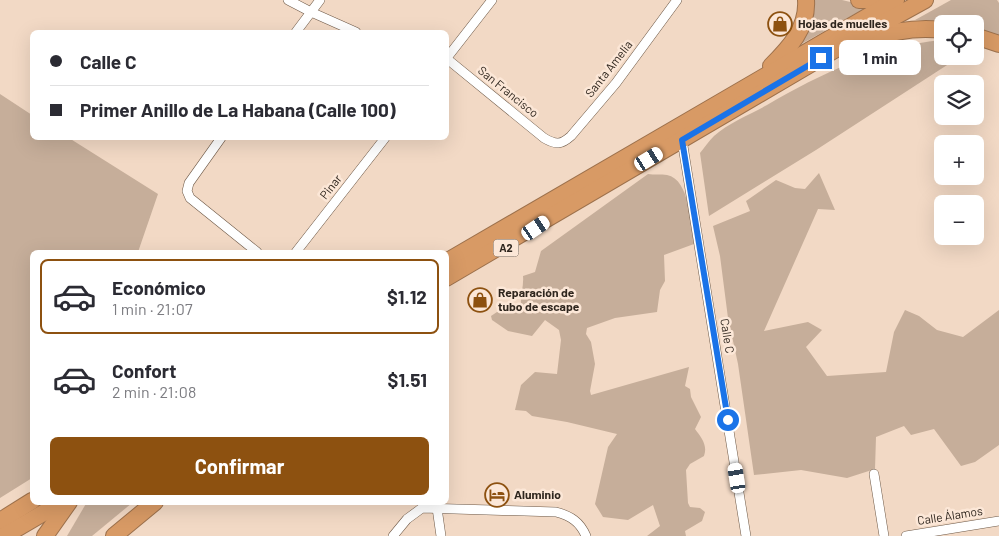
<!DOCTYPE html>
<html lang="es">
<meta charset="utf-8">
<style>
:root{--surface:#fff;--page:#f7f7f7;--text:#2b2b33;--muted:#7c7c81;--line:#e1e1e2;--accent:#8d5110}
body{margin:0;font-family:Barlow,sans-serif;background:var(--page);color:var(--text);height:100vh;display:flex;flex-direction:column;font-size:19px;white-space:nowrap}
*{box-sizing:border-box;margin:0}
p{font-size:16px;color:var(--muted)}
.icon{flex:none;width:28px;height:28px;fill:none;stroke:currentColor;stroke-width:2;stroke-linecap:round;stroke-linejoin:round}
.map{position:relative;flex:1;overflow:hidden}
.drawer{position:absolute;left:30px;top:250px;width:419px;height:255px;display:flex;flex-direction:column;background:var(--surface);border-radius:8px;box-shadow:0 5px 20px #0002}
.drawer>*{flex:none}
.banner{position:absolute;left:30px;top:30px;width:419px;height:110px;border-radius:8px;box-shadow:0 5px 20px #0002;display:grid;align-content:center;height:110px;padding:0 20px;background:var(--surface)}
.controls{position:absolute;left:934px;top:15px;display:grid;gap:10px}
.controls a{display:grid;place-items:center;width:50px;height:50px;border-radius:8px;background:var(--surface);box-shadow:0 5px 20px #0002;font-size:25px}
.end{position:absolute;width:22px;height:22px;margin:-11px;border:6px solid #1a73e8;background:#fff;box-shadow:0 0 0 2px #fff}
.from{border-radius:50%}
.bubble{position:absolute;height:35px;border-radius:8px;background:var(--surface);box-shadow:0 5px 20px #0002;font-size:16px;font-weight:700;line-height:35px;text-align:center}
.car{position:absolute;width:15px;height:30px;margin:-15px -8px;border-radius:6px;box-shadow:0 0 4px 1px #0007;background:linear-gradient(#fff 24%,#345 0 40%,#fff 0 76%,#345 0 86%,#fff 0)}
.banner b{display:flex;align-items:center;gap:18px;height:48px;font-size:19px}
.banner b+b{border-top:1px solid var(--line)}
.banner i{width:12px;height:12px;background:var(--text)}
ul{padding:9px 0 0;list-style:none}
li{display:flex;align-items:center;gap:15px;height:75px;margin:0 10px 8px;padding:0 10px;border:2px solid transparent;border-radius:8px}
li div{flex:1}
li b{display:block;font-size:19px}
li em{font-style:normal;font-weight:700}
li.on{border-color:var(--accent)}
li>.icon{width:45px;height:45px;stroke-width:1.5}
.cta{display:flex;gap:10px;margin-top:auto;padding:10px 20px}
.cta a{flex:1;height:58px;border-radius:8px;background:var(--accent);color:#fff;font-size:20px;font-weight:700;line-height:58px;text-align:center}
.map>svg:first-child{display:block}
.green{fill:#c6ae9a}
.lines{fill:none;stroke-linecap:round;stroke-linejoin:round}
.street-casing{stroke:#6d5846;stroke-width:10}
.highway-casing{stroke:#9d714c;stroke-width:18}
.street{stroke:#fff;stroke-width:9}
.highway{stroke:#d89a65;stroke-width:16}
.route{stroke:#1a73e8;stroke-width:6}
.labels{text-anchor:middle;stroke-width:5;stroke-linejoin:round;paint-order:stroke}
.shield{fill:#fce7d7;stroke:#6c6056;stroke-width:1}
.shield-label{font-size:11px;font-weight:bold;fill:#2f261e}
.poi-label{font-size:12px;font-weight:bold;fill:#2f261e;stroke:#fce7d7;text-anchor:start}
.street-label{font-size:12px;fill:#2f261e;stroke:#fce7d7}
</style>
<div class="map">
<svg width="999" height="536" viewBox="0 0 999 536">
<rect width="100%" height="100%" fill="#f2d9c5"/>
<!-- green -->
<g class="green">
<polygon points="810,0 842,0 863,5 862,10 796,47"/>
<polygon points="951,0 997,0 999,3 999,36 975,27 975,24 963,24 950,21 915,20"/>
<path d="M941 40 942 41V56H961L816 150 709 216 700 153C704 148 709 141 714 136 728 123 751 114 767 105 822 73 877 47 941 40Z"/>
<polygon points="0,94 32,115 32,138 69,138 158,194 138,252 32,252 32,478 0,498"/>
<polygon points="819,173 835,210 818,209 764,331 808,322 822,330 806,347 827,376 886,372 894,332 905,310 919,316 937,330 963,337 999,310 999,445 975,462 961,466 934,429 911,435 904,426 876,437 875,469 847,478 801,470 754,475 738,364 728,318 720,256 713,226 750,211 746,201 776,180 795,188 805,189"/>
<path d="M648 174C654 175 661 174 667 175 690 179 691 226 694 244L664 255 665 281 660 290 657 312 615 318 587 328 586 334 591 342 595 364 590 391 591 395 689 367 685 386 690 389 691 397 701 417 695 429C701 437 708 445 704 456L690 464 686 470 688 503 690 507 700 508 705 512 702 521 685 531 686 536H647L660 526 653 505 628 520 603 517 595 504 608 447 617 434 567 422 532 416 526 411 515 410 521 385 535 372 557 374 561 340 559 330 545 320 532 336 508 331 492 320 491 316 497 312 521 305C520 295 524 287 523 276L535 272 541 251Z"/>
<polygon points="87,502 132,502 132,503 92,536 67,536"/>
</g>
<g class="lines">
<!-- street casing -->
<g class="street-casing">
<g id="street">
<polyline points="288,0 311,12 356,32"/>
<polyline points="296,32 320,0"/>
<path d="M446 58 544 138C556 145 561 145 571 136L616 83 677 0"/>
<polyline points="446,59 492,0"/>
<polyline points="221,138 189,183 187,191 190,198 257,252"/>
<polyline points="682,140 746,536"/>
<polyline points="296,252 385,138"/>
<polyline points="874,474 884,536"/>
<polyline points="435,505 437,508 441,536"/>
<path d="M393 536 407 519 422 508 556 512C571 516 580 522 586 536"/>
<polyline points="906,536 999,521"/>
</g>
</g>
<!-- highway casing -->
<g class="highway-casing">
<g id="highway">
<polyline points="859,0 876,0"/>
<polyline points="975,36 999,44"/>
<path d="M869 39C893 31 917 27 942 30"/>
<path d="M771 66C789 48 808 28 806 0"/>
<polyline points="446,262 896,0"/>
<polyline points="446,278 836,49 925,0"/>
<polyline points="0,521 32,501"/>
<polyline points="4,536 62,502"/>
<polyline points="45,536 69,502"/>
<polyline points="114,536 155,502"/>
</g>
</g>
<!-- street -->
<use href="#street" class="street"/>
<!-- highway -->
<use href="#highway" class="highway"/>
</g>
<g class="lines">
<!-- route -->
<polyline class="route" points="728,420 682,140 821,58"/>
</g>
<!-- icons -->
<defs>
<g id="shop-ring" transform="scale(1.25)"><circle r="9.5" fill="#fce7d7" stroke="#8d5110" stroke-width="1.5"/><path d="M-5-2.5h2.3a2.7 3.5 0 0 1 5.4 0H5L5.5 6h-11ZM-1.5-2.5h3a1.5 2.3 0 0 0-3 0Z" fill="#8d5110"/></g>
<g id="hotel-ring" transform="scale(1.25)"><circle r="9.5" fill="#fce7d7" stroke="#8d5110" stroke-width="1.5"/><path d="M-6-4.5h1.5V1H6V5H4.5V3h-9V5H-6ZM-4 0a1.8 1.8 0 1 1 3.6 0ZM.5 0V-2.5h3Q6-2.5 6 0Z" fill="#8d5110"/></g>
</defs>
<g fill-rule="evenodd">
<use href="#shop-ring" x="780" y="24"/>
<use href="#shop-ring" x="480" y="300"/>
<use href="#hotel-ring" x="497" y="495"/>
</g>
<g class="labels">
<!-- shield labels -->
<rect class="shield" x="493.5" y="239.5" width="25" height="17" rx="4"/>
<g class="shield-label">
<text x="506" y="252">A2</text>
</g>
<!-- poi labels -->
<g class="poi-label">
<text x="798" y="28">Hojas de muelles</text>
<text x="498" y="297">Reparación de<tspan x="498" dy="14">tubo de escape</tspan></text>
<text x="514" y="499">Aluminio</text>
</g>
<!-- street labels -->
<g class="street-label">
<text transform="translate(609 69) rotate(-52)" y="4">Santa Amelia</text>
<text transform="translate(508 92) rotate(39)" y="4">San Francisco</text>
<text transform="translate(331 187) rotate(-52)" y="4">Pinar</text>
<text transform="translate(727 336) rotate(81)" y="4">Calle C</text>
<text transform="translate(950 516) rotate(-9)" y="4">Calle Álamos</text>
</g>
</g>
</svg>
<div class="controls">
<a><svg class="icon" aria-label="locate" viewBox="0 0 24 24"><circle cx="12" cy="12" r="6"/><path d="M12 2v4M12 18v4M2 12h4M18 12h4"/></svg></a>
<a><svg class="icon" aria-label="layers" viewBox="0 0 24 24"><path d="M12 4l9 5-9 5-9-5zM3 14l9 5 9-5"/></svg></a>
<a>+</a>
<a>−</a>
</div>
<i class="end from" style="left:728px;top:420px"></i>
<i class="end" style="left:821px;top:58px"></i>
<div class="bubble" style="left:839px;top:40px;width:82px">1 min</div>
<i class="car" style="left:649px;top:159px;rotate:59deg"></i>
<i class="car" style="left:536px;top:228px;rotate:56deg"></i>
<i class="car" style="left:737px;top:478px;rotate:351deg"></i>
<div class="banner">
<b><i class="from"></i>Calle C</b>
<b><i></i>Primer Anillo de La Habana (Calle 100)</b>
</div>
<section class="drawer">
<ul>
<li class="on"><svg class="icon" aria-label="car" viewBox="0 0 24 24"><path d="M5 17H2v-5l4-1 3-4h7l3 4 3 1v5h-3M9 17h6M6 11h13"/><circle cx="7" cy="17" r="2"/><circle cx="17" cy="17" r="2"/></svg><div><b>Económico</b><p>1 min · 21:07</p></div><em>$1.12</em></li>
<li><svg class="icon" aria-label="car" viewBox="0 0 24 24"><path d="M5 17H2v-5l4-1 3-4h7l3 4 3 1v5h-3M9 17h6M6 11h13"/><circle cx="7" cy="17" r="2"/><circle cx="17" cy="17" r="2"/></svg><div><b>Confort</b><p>2 min · 21:08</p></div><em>$1.51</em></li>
</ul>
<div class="cta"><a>Confirmar</a></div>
</section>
</div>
